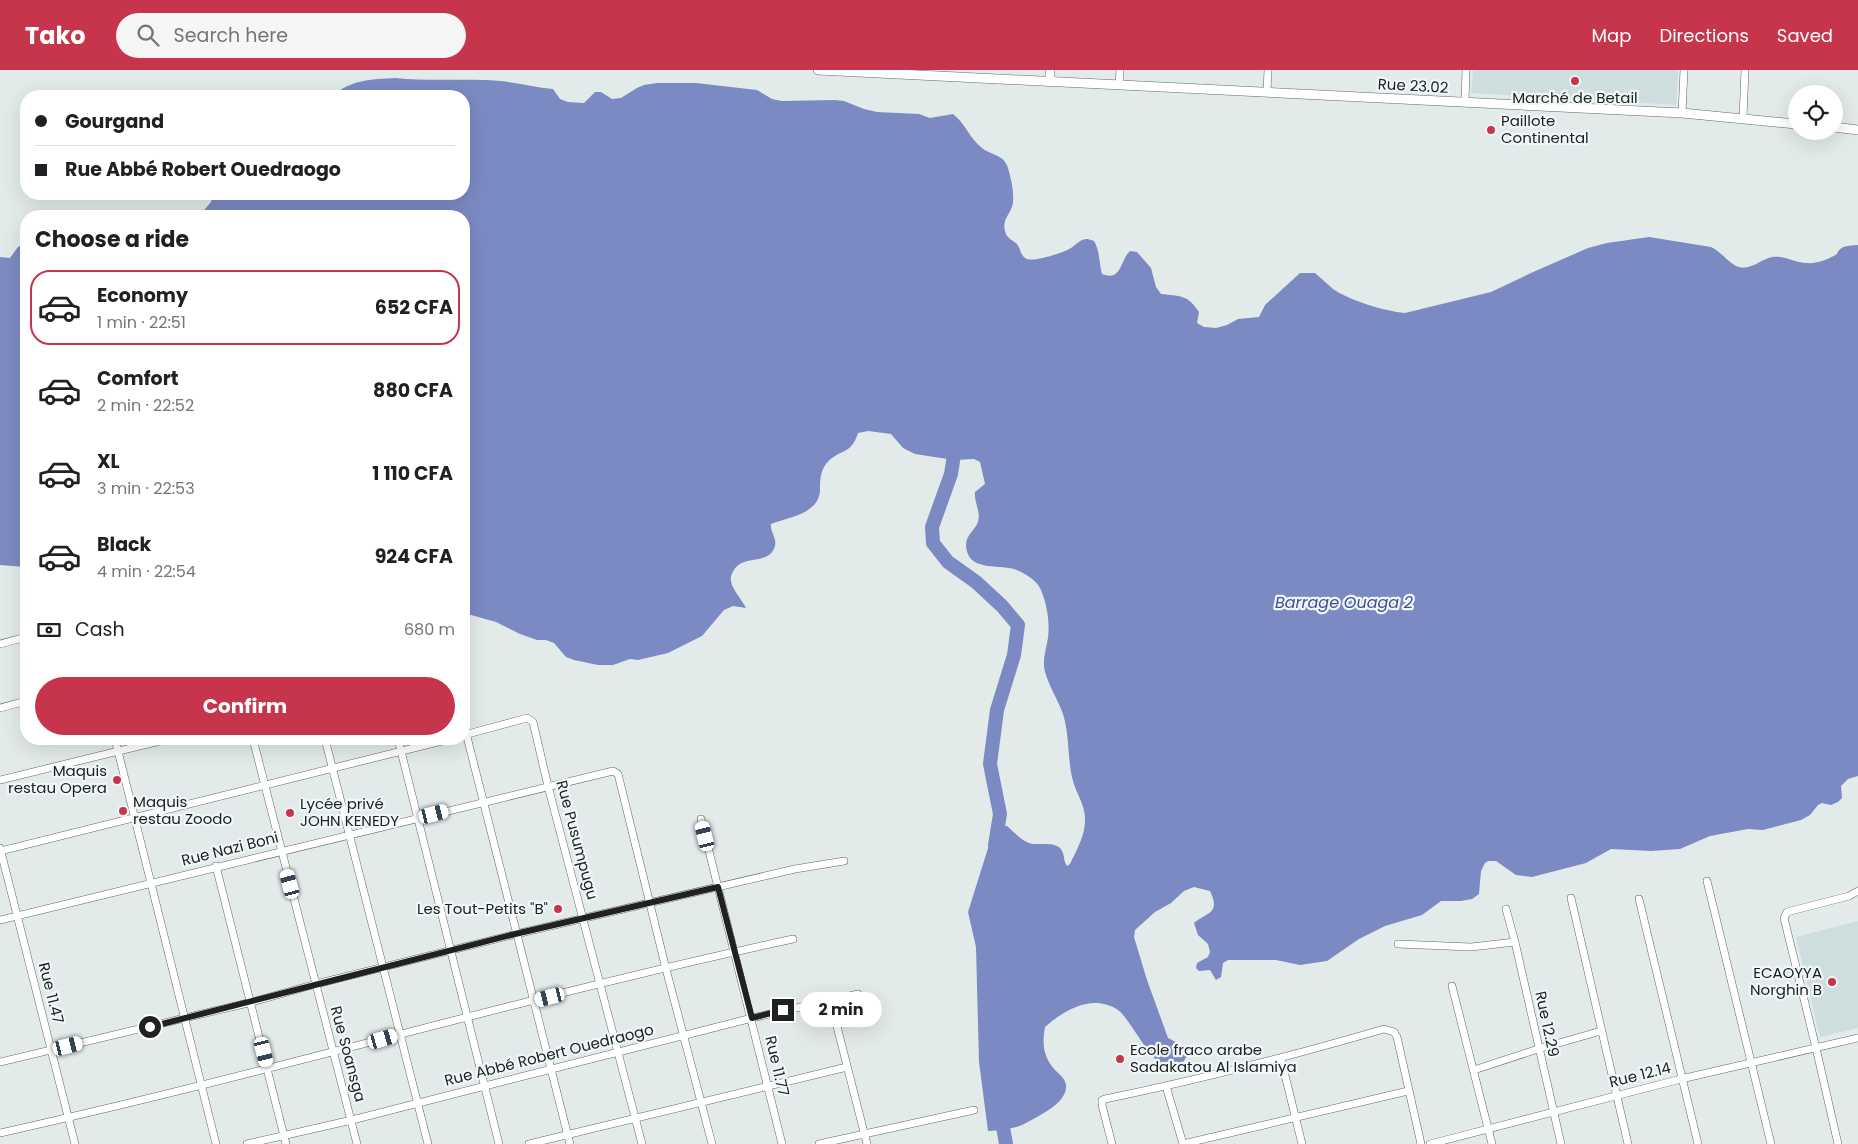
<!DOCTYPE html>
<meta charset="utf-8">
<style>
:root{--surface:#fff;--page:#f6f6f6;--text:#202124;--muted:#757577;--line:#e0e0e0;--accent:#c6354c}
body{margin:0;font-family:Poppins,sans-serif;background:var(--page);color:var(--text);height:100vh;display:flex;flex-direction:column;font-size:19px;white-space:nowrap}
*{box-sizing:border-box;margin:0}
p{font-size:16px;color:var(--muted)}
.icon{flex:none;width:28px;height:28px;fill:none;stroke:currentColor;stroke-width:2;stroke-linecap:round;stroke-linejoin:round}
.map{position:relative;flex:1;overflow:hidden}
.panel{position:absolute;left:20px;top:140px;width:450px;height:535px;display:flex;flex-direction:column;background:var(--surface);border-radius:20px;box-shadow:0 5px 20px #0002}
.panel>*{flex:none}
.banner{position:absolute;left:20px;top:20px;width:450px;height:110px;border-radius:20px;box-shadow:0 5px 20px #0002;display:grid;align-content:center;height:110px;padding:0 15px;background:var(--surface)}
.tools{position:absolute;left:1788px;top:15px;display:grid;gap:10px}
.tools a{display:grid;place-items:center;width:55px;height:55px;border-radius:50%;background:var(--surface);box-shadow:0 5px 20px #0002;font-size:25px}
.end{position:absolute;width:22px;height:22px;margin:-11px;border:6px solid #202222;background:#fff;box-shadow:0 0 0 2px #fff}
.from{border-radius:50%}
.bubble{position:absolute;height:35px;border-radius:18px;background:var(--surface);box-shadow:0 5px 20px #0002;font-size:16px;font-weight:700;line-height:35px;text-align:center}
.car{position:absolute;width:15px;height:30px;margin:-15px -8px;border-radius:6px;box-shadow:0 0 4px 1px #0007;background:linear-gradient(#fff 24%,#345 0 40%,#fff 0 76%,#345 0 86%,#fff 0)}
.banner b{display:flex;align-items:center;gap:18px;height:48px;font-size:19px}
.banner b+b{border-top:1px solid var(--line)}
.banner i{width:12px;height:12px;background:var(--text)}
ul{padding:0;list-style:none}
li{display:flex;align-items:center;gap:15px;height:75px;margin:0 10px 8px;padding:0 5px;border:2px solid transparent;border-radius:20px}
li div{flex:1}
li b{display:block;font-size:19px}
li em{font-style:normal;font-weight:700}
li.on{border-color:var(--accent)}
li>.icon{width:45px;height:45px;stroke-width:1.5}
h2{padding:0 15px;font-size:22px;line-height:60px}
.pay{display:flex;align-items:center;gap:12px;height:55px;padding:0 15px;font-size:19px}
.pay p{margin-inline-start:auto}
.cta{display:flex;gap:10px;margin-top:auto;padding:10px 15px}
.cta a{flex:1;height:58px;border-radius:30px;background:var(--accent);color:#fff;font-size:20px;font-weight:700;line-height:58px;text-align:center}
header{display:flex;align-items:center;gap:30px;box-sizing:border-box;height:70px;padding:0 25px;background:var(--accent);color:#fff}
header strong{font-size:24px}
nav{display:flex;gap:28px;margin-inline-start:auto;font-size:18px}
.search{width:350px;height:45px;background:var(--page);display:flex;align-items:center;gap:12px;box-sizing:border-box;padding:0 18px;border-radius:28px;color:var(--muted);font-size:19px}
.map>svg:first-child{display:block}
.built{fill:#cededf}
.water{fill:#7c8ac3}
.lines{fill:none;stroke-linecap:round;stroke-linejoin:round}
.river{stroke:#7c8ac3;stroke-width:14}
.street-casing{stroke:#626868;stroke-width:8}
.secondary-casing{stroke:#626868;stroke-width:10}
.street{stroke:#fff;stroke-width:7}
.secondary{stroke:#fff;stroke-width:9}
.route{stroke:#202222;stroke-width:6}
.poi-dot{fill:#c6354c;stroke:#f0f7f8;stroke-width:2}
.labels{text-anchor:middle;stroke-width:4.5;stroke-linejoin:round;paint-order:stroke}
.street-label{font-size:15px;fill:#202222;stroke:#f0f7f8}
.poi-label{font-size:15px;fill:#202222;stroke:#f0f7f8;text-anchor:start}
.water-label{font-size:16px;font-style:italic;fill:#404e95;stroke:#f0f7f8}
</style>
<header>
<strong>Tako</strong>
<div class="search"><svg class="icon" aria-label="search" viewBox="0 0 24 24"><circle cx="10" cy="10" r="6"/><path d="M15 15l6 6"/></svg>Search here</div>
<nav><a>Map</a><a>Directions</a><a>Saved</a></nav>
</header>
<div class="map">
<svg width="1858" height="1074" viewBox="0 0 1858 1074">
<rect width="100%" height="100%" fill="#e3eaea"/>
<!-- built -->
<g class="built">
<polygon points="1473,0 1678,0 1676,35 1471,23"/>
<polygon points="1858,851 1858,958 1820,967 1796,867"/>
</g>
<!-- water -->
<g class="water">
<path d="M395 8C425 11 454 9 484 10 508 10 530 17 553 19L560 29 568 32 584 33 595 22H601L612 29 621 28 637 18 644 15 657 13H696L757 20 772 29 782 31 835 30 844 31 864 39 877 42 919 44 930 48 953 44C965 53 970 69 982 78 992 86 1004 84 1008 98 1011 108 1014 122 1013 132 1012 144 1000 149 1006 164 1008 169 1013 170 1017 174 1021 179 1020 186 1027 189 1034 192 1063 183 1071 178 1076 175 1080 169 1087 169 1088 169 1094 171 1094 171 1100 181 1099 193 1102 204 1122 212 1120 190 1130 181L1137 182 1151 198 1156 217 1161 224C1181 226 1188 225 1199 242L1197 253 1204 257 1216 258 1227 255 1238 249 1259 247 1265 235 1300 203H1315C1321 208 1327 214 1333 219 1351 231 1384 241 1405 243L1491 222 1531 203 1588 178 1607 173 1649 167 1711 177C1722 182 1730 195 1739 197 1752 200 1761 189 1772 187 1784 185 1795 193 1807 193 1817 194 1829 189 1837 184 1840 175 1849 176 1858 175V706L1848 709 1841 716 1842 728 1838 732 1831 735 1822 733 1818 735 1810 745 1801 750 1763 760 1748 759 1710 766 1680 779 1651 781 1611 779 1586 793 1532 807 1516 805 1496 791H1488L1485 793 1481 801 1479 824 1472 829 1461 831H1441L1422 845 1385 856 1359 869 1327 891 1300 895 1276 890H1228L1223 893 1221 907 1216 910 1210 900 1199 901 1196 898 1197 893 1208 887 1210 882 1208 874 1198 865 1194 853C1207 842 1221 844 1210 821L1194 817 1184 821 1171 833 1155 842 1135 860 1134 867 1147 910 1168 968C1178 973 1183 976 1187 986 1164 1028 1135 952 1118 940 1093 923 1064 940 1045 957 1042 973 1043 987 1055 1000 1059 1004 1065 1008 1066 1015 1068 1033 1038 1046 1026 1053 1016 1059 1000 1060 988 1061L979 992 976 877 968 842 994 759 1000 756H1007C1013 761 1021 770 1029 773 1038 776 1052 771 1060 778 1065 783 1063 791 1067 796L1070 794C1076 781 1085 766 1085 751 1086 737 1077 725 1073 711 1067 689 1070 666 1063 644 1058 630 1049 616 1045 602 1042 590 1046 580 1048 568 1050 552 1047 535 1041 520 1038 511 1023 502 1014 499 997 494 967 502 966 475 966 465 975 460 978 452 981 441 974 433 975 422L985 414 980 392 974 389 954 390 915 384 903 378 891 364 868 361 858 363C851 386 839 378 826 394 820 402 820 411 820 421 818 444 789 447 771 454 770 462 777 468 775 476 769 496 744 484 734 500 732 503 730 507 731 511 732 519 742 530 746 538L733 536 724 540 702 566 668 583 638 590 630 589 613 595H598L574 590 566 587 554 573 546 570H537L520 564 496 552 464 543V146H199L211 132 213 124H464V26H332C351 10 371 9 395 8Z"/>
<polygon points="23,174 26,174 26,497 0,495 0,187 10,188 18,177"/>
</g>
<g class="lines">
<!-- river -->
<g class="river">
<polyline points="956,372 951,404 932,457 933,473 948,492 976,512 1002,536 1018,555 1014,585 997,640 990,694 1000,744 995,775"/>
<polyline points="1000,1040 1006,1074"/>
</g>
<!-- street casing -->
<g class="street-casing">
<g id="street">
<polyline points="1119,15 1120,0"/>
<polyline points="1267,22 1268,0"/>
<polyline points="1465,32 1466,0"/>
<polyline points="1682,43 1684,0"/>
<polyline points="1743,48 1745,0"/>
<polyline points="0,574 26,567"/>
<polyline points="0,638 26,631"/>
<polyline points="464,655 570,1074"/>
<polyline points="464,665 527,648 533,652 548,716 642,1074"/>
<polyline points="115,669 216,1074"/>
<polyline points="253,669 357,1074"/>
<polyline points="325,669 428,1074"/>
<polyline points="398,669 499,1074"/>
<polyline points="0,710 168,669"/>
<polyline points="701,749 782,1074"/>
<polyline points="0,778 75,1074"/>
<polyline points="0,781 450,669"/>
<polyline points="216,796 286,1074"/>
<polyline points="1707,811 1771,1074"/>
<polyline points="1571,828 1628,1074"/>
<polyline points="1639,829 1698,1074"/>
<polyline points="1506,839 1515,872 1561,1074"/>
<polyline points="0,850 613,701 618,704 666,899 712,1074"/>
<polyline points="1398,874 1471,877 1515,872"/>
<polyline points="1452,916 1492,1074"/>
<polyline points="830,929 867,1074"/>
<polyline points="1281,989 1302,1074"/>
<polyline points="0,992 252,932 316,914 516,864 795,799 844,791"/>
<polyline points="1474,1000 1538,979 1601,961"/>
<polyline points="1166,1016 1183,1074"/>
<path d="M0 1063C266 1004 527 926 793 869"/>
<polyline points="247,1074 352,1050 752,948 858,924"/>
<polyline points="529,1074 847,997"/>
<polyline points="819,1074 974,1040"/>
<path d="M1112 1074 1102 1035V1030L1105 1029C1199 1010 1291 986 1384 959L1394 962 1397 967 1421 1074"/>
<polyline points="1183,1074 1408,1021"/>
<polyline points="1430,1074 1681,1009 1858,968"/>
<polyline points="1838,1074 1816,978 1784,848 1787,842 1849,826 1858,821"/>
</g>
</g>
<!-- secondary casing -->
<g class="secondary-casing">
<g id="secondary">
<polyline points="818,0 1682,43 1796,54"/>
<polyline points="1050,12 1050,0"/>
<polyline points="1834,57 1858,60"/>
</g>
</g>
<!-- street -->
<use href="#street" class="street"/>
<!-- secondary -->
<use href="#secondary" class="secondary"/>
</g>
<g class="lines">
<!-- route -->
<path class="route" d="M150 957C272 927 393 894 515 864 582 848 650 833 718 817L752 948 783 940"/>
</g>
<!-- markers -->
<g class="poi-dot">
<circle cx="1575" cy="11" r="5"/>
<circle cx="1491" cy="60" r="5"/>
<circle cx="117" cy="710" r="5"/>
<circle cx="123" cy="741" r="5"/>
<circle cx="290" cy="743" r="5"/>
<circle cx="558" cy="839" r="5"/>
<circle cx="1832" cy="912" r="5"/>
<circle cx="1120" cy="989" r="5"/>
</g>
<g class="labels">
<!-- street labels -->
<g class="street-label">
<text transform="translate(1413 16) rotate(3)" y="5">Rue 23.02</text>
<text transform="translate(577 770) rotate(75)" y="5">Rue Pusumpugu</text>
<text transform="translate(230 779) rotate(-14)" y="5">Rue Nazi Boni</text>
<text transform="translate(51 923) rotate(76)" y="5">Rue 11.47</text>
<text transform="translate(1547 954) rotate(78)" y="5">Rue 12.29</text>
<text transform="translate(348 984) rotate(75)" y="5">Rue Soansga</text>
<text transform="translate(549 985) rotate(-14)" y="5">Rue Abbé Robert Ouedraogo</text>
<text transform="translate(777 996) rotate(77)" y="5">Rue 11.77</text>
<text transform="translate(1640 1005) rotate(-14)" y="5">Rue 12.14</text>
</g>
<!-- poi labels -->
<g class="poi-label">
<text x="1575" y="33" text-anchor="middle">Marché de Betail</text>
<text x="1501" y="56">Paillote<tspan x="1501" dy="17">Continental</tspan></text>
<text x="107" y="706" text-anchor="end">Maquis<tspan x="107" dy="17">restau Opera</tspan></text>
<text x="133" y="737">Maquis<tspan x="133" dy="17">restau Zoodo</tspan></text>
<text x="300" y="739">Lycée privé<tspan x="300" dy="17">JOHN KENEDY</tspan></text>
<text x="548" y="844" text-anchor="end">Les Tout-Petits "B"</text>
<text x="1822" y="908" text-anchor="end">ECAOYYA<tspan x="1822" dy="17">Norghin B</tspan></text>
<text x="1130" y="985">Ecole fraco arabe<tspan x="1130" dy="17">Sadakatou Al Islamiya</tspan></text>
</g>
<!-- water labels -->
<g class="water-label">
<text x="1344" y="538">Barrage Ouaga 2</text>
</g>
</g>
</svg>
<div class="tools">
<a><svg class="icon" aria-label="locate" viewBox="0 0 24 24"><circle cx="12" cy="12" r="6"/><path d="M12 2v4M12 18v4M2 12h4M18 12h4"/></svg></a>
</div>
<i class="end from" style="left:150px;top:957px"></i>
<i class="end" style="left:783px;top:940px"></i>
<div class="bubble" style="left:800px;top:922px;width:82px">2 min</div>
<i class="car" style="left:434px;top:744px;rotate:76deg"></i>
<i class="car" style="left:705px;top:766px;rotate:346deg"></i>
<i class="car" style="left:290px;top:814px;rotate:345deg"></i>
<i class="car" style="left:550px;top:927px;rotate:256deg"></i>
<i class="car" style="left:383px;top:969px;rotate:74deg"></i>
<i class="car" style="left:68px;top:976px;rotate:76deg"></i>
<i class="car" style="left:264px;top:982px;rotate:166deg"></i>
<div class="banner">
<b><i class="from"></i>Gourgand</b>
<b><i></i>Rue Abbé Robert Ouedraogo</b>
</div>
<section class="panel">
<h2>Choose a ride</h2>
<ul>
<li class="on"><svg class="icon" aria-label="car" viewBox="0 0 24 24"><path d="M5 17H2v-5l4-1 3-4h7l3 4 3 1v5h-3M9 17h6M6 11h13"/><circle cx="7" cy="17" r="2"/><circle cx="17" cy="17" r="2"/></svg><div><b>Economy</b><p>1 min · 22:51</p></div><em>652 CFA</em></li>
<li><svg class="icon" aria-label="car" viewBox="0 0 24 24"><path d="M5 17H2v-5l4-1 3-4h7l3 4 3 1v5h-3M9 17h6M6 11h13"/><circle cx="7" cy="17" r="2"/><circle cx="17" cy="17" r="2"/></svg><div><b>Comfort</b><p>2 min · 22:52</p></div><em>880 CFA</em></li>
<li><svg class="icon" aria-label="car" viewBox="0 0 24 24"><path d="M5 17H2v-5l4-1 3-4h7l3 4 3 1v5h-3M9 17h6M6 11h13"/><circle cx="7" cy="17" r="2"/><circle cx="17" cy="17" r="2"/></svg><div><b>XL</b><p>3 min · 22:53</p></div><em>1 110 CFA</em></li>
<li><svg class="icon" aria-label="car" viewBox="0 0 24 24"><path d="M5 17H2v-5l4-1 3-4h7l3 4 3 1v5h-3M9 17h6M6 11h13"/><circle cx="7" cy="17" r="2"/><circle cx="17" cy="17" r="2"/></svg><div><b>Black</b><p>4 min · 22:54</p></div><em>924 CFA</em></li>
</ul>
<div class="pay"><svg class="icon" aria-label="cash" viewBox="0 0 24 24"><path d="M3 7h18v10H3z"/><circle cx="12" cy="12" r="2"/></svg>Cash<p>680 m</p></div>
<div class="cta"><a>Confirm</a></div>
</section>
</div>
